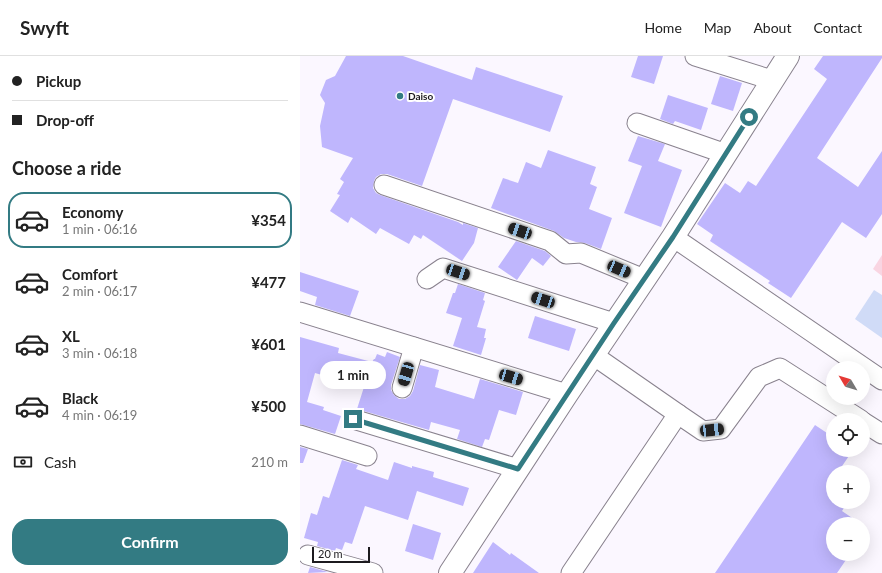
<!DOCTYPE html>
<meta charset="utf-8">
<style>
:root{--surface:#fff;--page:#f2f2f2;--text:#222;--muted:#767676;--line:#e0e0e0;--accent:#337b83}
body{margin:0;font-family:Lato,sans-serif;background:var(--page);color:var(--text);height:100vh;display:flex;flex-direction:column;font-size:15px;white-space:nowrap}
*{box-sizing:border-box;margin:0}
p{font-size:13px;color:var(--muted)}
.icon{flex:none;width:22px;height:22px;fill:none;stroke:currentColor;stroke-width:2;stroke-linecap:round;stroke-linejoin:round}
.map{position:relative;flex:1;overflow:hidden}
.panel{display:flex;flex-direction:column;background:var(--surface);width:300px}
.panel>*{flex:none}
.banner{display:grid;align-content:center;height:88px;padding:0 12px;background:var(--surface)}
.needle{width:26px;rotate:308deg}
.buttons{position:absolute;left:526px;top:305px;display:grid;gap:8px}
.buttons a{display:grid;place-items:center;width:44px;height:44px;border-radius:50%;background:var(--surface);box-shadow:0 4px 16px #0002;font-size:20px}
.scale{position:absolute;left:12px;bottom:10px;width:58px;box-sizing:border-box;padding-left:4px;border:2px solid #1c1a1e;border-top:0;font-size:11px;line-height:14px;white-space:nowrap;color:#1c1a1e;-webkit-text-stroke:3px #fff;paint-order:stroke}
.end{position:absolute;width:18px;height:18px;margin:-9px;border:5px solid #337b83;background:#fff;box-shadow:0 0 0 2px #fff}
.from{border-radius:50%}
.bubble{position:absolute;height:28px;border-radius:14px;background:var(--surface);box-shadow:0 4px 16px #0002;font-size:13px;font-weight:700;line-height:28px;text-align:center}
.car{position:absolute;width:12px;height:24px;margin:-12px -6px;border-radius:5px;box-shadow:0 0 3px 1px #0007;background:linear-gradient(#222 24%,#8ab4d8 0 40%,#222 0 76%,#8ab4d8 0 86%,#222 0)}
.banner b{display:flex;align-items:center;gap:14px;height:38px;font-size:15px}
.banner b+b{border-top:1px solid var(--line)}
.banner i{width:10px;height:10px;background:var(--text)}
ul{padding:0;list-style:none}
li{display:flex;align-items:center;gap:12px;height:56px;margin:0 8px 6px;padding:0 4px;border:2px solid transparent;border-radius:16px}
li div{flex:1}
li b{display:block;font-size:15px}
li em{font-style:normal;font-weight:700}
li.selected{border-color:var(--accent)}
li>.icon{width:36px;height:36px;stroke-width:1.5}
h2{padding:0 12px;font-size:18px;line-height:48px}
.pay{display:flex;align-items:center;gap:10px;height:44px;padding:0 12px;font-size:15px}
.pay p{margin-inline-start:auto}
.button{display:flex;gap:8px;margin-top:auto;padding:8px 12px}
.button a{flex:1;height:46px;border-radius:16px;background:var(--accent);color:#fff;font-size:16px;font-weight:700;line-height:46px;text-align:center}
header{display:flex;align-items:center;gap:24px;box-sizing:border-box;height:56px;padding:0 20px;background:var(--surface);border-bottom:1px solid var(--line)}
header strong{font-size:19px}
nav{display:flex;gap:22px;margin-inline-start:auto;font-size:14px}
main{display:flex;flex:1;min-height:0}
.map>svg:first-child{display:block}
.green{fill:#f9d5e2}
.water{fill:#d0dbf7}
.building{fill:#bfb6fd}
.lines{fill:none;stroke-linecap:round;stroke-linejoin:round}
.street-casing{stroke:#89828e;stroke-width:21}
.secondary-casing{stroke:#89828e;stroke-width:24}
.street{stroke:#fff;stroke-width:19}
.secondary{stroke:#fff;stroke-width:22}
.route{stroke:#337b83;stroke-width:5}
.poi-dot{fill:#337b83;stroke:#fff;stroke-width:1.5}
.labels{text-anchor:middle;stroke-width:4;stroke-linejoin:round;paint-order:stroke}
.poi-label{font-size:10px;font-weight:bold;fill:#1c1a1e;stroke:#fff;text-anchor:start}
</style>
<header>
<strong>Swyft</strong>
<nav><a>Home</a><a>Map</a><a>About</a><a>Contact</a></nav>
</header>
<main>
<section class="panel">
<div class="banner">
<b><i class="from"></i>Pickup</b>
<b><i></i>Drop-off</b>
</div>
<h2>Choose a ride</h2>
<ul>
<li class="selected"><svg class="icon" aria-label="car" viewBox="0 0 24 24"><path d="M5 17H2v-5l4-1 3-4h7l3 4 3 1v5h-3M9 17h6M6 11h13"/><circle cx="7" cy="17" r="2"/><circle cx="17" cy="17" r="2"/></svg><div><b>Economy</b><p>1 min · 06:16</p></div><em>¥354</em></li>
<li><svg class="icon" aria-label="car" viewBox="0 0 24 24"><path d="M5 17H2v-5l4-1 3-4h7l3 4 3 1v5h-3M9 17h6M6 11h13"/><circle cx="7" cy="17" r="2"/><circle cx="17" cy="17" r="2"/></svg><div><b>Comfort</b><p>2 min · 06:17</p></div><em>¥477</em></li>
<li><svg class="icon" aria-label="car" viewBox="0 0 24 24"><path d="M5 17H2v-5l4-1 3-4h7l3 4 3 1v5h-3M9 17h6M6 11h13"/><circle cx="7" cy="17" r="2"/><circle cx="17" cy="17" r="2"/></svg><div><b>XL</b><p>3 min · 06:18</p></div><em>¥601</em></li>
<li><svg class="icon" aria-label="car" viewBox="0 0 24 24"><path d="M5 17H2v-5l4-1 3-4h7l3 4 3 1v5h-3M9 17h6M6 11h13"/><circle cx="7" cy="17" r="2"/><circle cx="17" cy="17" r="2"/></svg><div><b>Black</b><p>4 min · 06:19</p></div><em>¥500</em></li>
</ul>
<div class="pay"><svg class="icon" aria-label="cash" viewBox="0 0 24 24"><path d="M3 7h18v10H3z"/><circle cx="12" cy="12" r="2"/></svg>Cash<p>210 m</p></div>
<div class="button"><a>Confirm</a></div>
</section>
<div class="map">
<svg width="582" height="517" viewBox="0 0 582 517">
<rect width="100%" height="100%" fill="#fbf7ff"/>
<!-- green -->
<polygon class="green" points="582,199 582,220 573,213"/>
<!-- water -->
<polygon class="water" points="574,234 582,239 582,282 555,263"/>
<!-- building -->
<g class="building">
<polygon points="46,0 103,0 172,24 176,11 263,40 250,76 153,43 122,130 87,118 81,118 76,121 74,125 73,132 76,137 80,139 158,166 163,169 163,167 178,172 174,187 162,205 123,179 121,183 114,179 109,188 80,172 76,178 51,161 48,167 30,155 40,139 37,138 44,126 40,123 53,102 22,91 20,70 25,47 20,39 26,24 35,20"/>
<polygon points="338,0 363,0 354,28 331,21"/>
<polygon points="523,0 582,0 582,2 517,102 558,131 582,95 582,158 566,182 542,166 491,242 468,227 470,225 410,185 413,179 397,168 425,127 440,137 448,125 456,130 527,23 514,13"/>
<polygon points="420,20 442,27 433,55 411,48"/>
<polygon points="368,39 408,52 401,74 375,65 373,68 360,63"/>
<polygon points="338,80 365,88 358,105 382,114 361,171 324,157 342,110 328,105"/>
<polygon points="248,94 296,111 290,128 297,131 289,153 312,162 301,193 285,187 276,186 264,182 254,175 191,152 203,122 218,127 226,106 241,112"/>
<polygon points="216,185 245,195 251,200 243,210 232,202 217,224 198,211"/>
<polygon points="0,216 59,235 50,260 15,249 17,241 0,235"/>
<polygon points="158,228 185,237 183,244 185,245 177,271 186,273 184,282 186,282 181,299 153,290 162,262 146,257 153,237 155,237"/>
<polygon points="235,260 276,273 269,295 228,282"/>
<polygon points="0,281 39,292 38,297 72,306 74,303 75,303 77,298 85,301 87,296 100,301 91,329 91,334 94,339 99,343 105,343 110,340 113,335 120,309 139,314 135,331 174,343 180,323 223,336 216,359 199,354 189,384 185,383 182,391 157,383 160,374 131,366 129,374 57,353 64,331 15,317 7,346 24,351 23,354 41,360 35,378 0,368"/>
<polygon points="515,369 533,381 533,394 553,394 538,416 533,416 533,446 548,446 542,455 561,468 533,468 533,498 550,498 537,517 415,517"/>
<polygon points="0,391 8,393 3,407 0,407"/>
<polygon points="42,404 58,409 56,413 88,424 94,406 112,412 112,410 134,416 133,421 169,432 163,450 117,435 108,464 65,450 52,488 45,486 42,494 36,492 35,495 17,490 18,486 4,482 11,457 17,459 23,440 29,442"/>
<polygon points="113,468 141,477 133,504 105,495"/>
<polygon points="193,486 210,499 211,497 239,517 173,517"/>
<polygon points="10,511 28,516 8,517"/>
</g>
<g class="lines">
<!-- street casing -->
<g class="street-casing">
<g id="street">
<polyline points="395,0 472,24"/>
<polyline points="337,67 426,98"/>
<polyline points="84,129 250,185 266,198 281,197 344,223"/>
<polyline points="373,181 582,324"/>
<polyline points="127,223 143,212 314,267"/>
<polyline points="0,256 267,338"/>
<polyline points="102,332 114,291"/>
<polyline points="378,358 403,375 421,373 459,321 480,312 561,364"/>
<polyline points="53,363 218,413"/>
<polyline points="563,366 582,378"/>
<polyline points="0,379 67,400"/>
<polyline points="8,499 73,517"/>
<polyline points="271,517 378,358 293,299"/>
</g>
</g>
<!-- secondary casing -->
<g class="secondary-casing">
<polyline id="secondary" points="150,517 267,338 373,181 488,0"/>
</g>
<!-- street -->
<use href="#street" class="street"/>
<!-- secondary -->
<use href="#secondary" class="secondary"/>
</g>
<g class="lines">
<!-- route -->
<polyline class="route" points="53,363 218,413 314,267 373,181 449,61"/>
</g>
<!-- markers -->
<circle class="poi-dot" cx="100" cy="40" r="4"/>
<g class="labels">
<!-- poi labels -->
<g class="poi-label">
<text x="108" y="44">Daiso</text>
</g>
</g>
</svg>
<div class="buttons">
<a><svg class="needle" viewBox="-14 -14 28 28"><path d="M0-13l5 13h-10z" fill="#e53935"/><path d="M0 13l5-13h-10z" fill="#767676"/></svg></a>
<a><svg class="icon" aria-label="locate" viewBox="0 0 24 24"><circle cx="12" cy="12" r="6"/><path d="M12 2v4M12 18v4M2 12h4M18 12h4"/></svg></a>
<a>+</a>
<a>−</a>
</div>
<div class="scale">20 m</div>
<i class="end from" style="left:449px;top:61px"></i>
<i class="end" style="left:53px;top:363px"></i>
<div class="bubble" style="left:20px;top:305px;width:66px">1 min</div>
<i class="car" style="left:220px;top:175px;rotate:289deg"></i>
<i class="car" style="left:319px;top:213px;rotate:113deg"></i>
<i class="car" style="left:158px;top:216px;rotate:108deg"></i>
<i class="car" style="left:243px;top:244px;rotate:288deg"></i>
<i class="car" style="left:106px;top:318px;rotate:196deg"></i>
<i class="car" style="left:211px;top:321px;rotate:107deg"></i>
<i class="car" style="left:412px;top:374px;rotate:84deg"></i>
</div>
</main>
